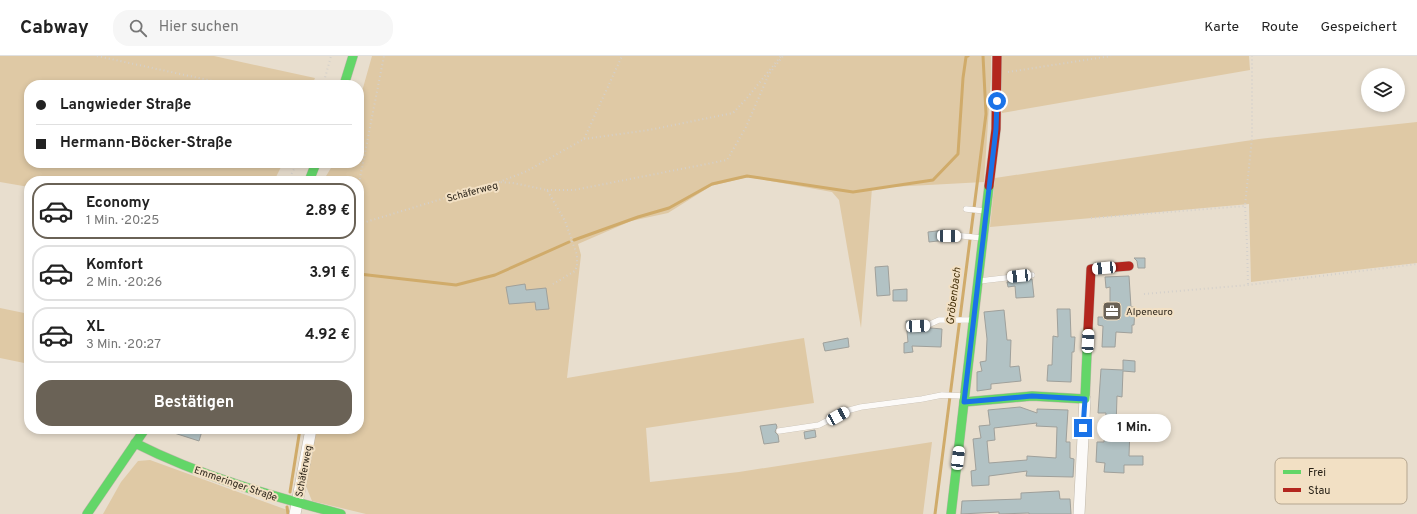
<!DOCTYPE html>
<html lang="de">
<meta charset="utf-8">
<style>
:root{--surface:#fff;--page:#f6f6f6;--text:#222;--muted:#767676;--line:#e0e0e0;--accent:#6a6256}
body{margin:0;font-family:Overpass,sans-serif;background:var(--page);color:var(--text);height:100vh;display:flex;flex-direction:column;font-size:15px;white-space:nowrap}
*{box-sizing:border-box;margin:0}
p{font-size:13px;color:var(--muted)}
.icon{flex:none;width:22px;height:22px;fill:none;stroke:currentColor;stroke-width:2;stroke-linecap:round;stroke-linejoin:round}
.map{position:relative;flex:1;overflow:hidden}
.details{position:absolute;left:24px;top:120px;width:340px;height:258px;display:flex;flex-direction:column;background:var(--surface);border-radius:16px;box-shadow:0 2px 6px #0003}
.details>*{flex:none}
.top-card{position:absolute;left:24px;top:24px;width:340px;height:88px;border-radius:16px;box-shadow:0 2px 6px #0003;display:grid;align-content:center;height:88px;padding:0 12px;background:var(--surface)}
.controls{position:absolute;left:1361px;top:12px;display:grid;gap:8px}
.controls a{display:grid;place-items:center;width:44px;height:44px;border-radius:50%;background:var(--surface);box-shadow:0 2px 6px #0003;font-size:20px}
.end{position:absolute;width:18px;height:18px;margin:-9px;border:5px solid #1a73e8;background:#fff;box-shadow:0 0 0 2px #fff}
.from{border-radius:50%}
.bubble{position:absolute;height:28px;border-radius:14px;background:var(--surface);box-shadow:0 2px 6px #0003;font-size:13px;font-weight:700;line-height:28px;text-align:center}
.car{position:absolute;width:12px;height:24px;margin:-12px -6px;border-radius:5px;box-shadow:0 0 3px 1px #0007;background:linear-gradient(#fff 24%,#345 0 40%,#fff 0 76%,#345 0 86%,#fff 0)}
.top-card b{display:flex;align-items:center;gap:14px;height:38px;font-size:15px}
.top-card b+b{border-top:1px solid var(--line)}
.top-card i{width:10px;height:10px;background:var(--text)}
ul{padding:7px 0 0;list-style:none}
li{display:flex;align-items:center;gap:12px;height:56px;margin:0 8px 6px;padding:0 4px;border:2px solid var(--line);border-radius:16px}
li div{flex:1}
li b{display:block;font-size:15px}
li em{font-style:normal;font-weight:700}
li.on{border-color:var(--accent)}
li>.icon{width:36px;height:36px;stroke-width:1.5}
.action{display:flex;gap:8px;margin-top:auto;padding:8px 12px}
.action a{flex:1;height:46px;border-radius:16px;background:var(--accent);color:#fff;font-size:16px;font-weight:700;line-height:46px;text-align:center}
header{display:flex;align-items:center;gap:24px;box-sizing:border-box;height:56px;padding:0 20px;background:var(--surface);border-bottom:1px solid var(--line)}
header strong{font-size:19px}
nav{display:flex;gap:22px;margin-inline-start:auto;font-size:14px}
.search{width:280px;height:36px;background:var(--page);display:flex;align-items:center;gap:10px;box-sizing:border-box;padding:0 14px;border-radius:16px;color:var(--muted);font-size:15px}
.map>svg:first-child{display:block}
.green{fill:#dfc9a5}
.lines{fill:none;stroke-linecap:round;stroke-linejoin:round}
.stream{stroke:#d0ab6a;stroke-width:3}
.building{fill:#b2c2c4;stroke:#9fa09b;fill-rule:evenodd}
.lane-casing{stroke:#bfb7aa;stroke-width:6}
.street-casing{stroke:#bfb7aa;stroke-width:12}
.fast-casing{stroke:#bfb7aa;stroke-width:10}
.jam-casing{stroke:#bfb7aa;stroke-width:10}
.path{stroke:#d4d0cb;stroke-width:2;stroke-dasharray:1 3;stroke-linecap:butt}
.lane{stroke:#fcfaf8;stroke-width:5.5}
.street{stroke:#fcfaf8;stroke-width:11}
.fast{stroke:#63d668;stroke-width:9}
.jam{stroke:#b3261e;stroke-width:9}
.route{stroke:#1a73e8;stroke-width:5}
.labels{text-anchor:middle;stroke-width:4;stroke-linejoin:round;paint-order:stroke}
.street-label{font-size:10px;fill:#261f15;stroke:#f2e0c4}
.poi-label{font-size:10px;fill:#261f15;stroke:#f2e0c4;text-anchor:start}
.water-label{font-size:11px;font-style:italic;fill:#412d07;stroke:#f2e0c4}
.key{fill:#f2e0c4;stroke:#b5a690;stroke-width:1}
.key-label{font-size:11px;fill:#261f15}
</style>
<header>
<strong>Cabway</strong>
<div class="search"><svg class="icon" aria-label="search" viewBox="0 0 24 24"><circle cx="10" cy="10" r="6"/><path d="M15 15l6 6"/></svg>Hier suchen</div>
<nav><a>Karte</a><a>Route</a><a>Gespeichert</a></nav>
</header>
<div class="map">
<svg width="1417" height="458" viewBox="0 0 1417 458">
<rect width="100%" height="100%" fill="#e8dece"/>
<!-- green -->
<g class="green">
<polygon points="0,0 214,0 315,22 312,29 29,29 29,107 283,107 274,125 29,125 29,131 0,126"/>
<polygon points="372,0 991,0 991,22 984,126 872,132 861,272 839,144 832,136 748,121 711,130 668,157 631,165 578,188 581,199 567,322 804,282 814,347 646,372 650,426 739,416 932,386 923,458 366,458 312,445 306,430 315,373 359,373 359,125 323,125 334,107 359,107 359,46"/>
<polygon points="1001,0 1249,0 1250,14 1002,57"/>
<polygon points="1417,66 1417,207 1251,226 1249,148 990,171 995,122 1259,83"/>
<polygon points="0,252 29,258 29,308 0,302"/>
<polygon points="150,404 290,455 289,458 103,458 121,426 138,405"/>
</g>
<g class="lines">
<!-- stream -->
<g class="stream">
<polyline points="574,184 638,161 669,152 712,128 747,120 853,136 933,124 958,98 963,22 966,1 968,0"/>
<polyline points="359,218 456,229 495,219 569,186"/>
<polyline points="290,436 300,373"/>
<polyline points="287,451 288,458"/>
<polyline points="935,458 986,58 983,0"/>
</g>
</g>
<!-- building -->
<g class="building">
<polygon points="945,174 945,179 946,184 929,186 928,176"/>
<polygon points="1134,202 1145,202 1145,212 1138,212 1137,205"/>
<polygon points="888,210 890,239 877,240 875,211"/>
<polygon points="1129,220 1131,251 1135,251 1134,269 1132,269 1132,277 1116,276 1115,291 1102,291 1103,270 1098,269 1098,261 1105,261 1105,249 1110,249 1110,231 1106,232 1105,221"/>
<polygon points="1032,223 1034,241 1016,242 1015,230 1008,231 1007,226"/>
<polygon points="525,228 526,234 546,232 549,253 536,254 535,246 509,248 506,231"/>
<polygon points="907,233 907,245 893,245 893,234"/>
<polygon points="1057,253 1070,253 1071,281 1075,281 1074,296 1072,296 1071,326 1047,325 1048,309 1052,309 1053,280 1058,281"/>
<polygon points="1004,254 1007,284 1011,284 1010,311 1019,310 1021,325 991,328 991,333 977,335 977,316 982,315 980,306 986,305 987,283 984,256"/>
<polygon points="916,264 916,266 914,270 917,274 931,272 942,273 941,291 912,290 913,296 904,297 904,287 908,286 906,265"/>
<polygon points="848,282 849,291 825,295 823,287"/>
<polygon points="1123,304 1135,305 1135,316 1123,315 1122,341 1117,340 1116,371 1130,372 1129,400 1143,400 1143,409 1124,409 1124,417 1104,416 1105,407 1096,406 1097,386 1104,386 1106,357 1098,357 1101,313 1123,314"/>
<path d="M1020 351 1037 357V353L1068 354 1066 386H1070V402L1074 403 1073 421 1026 420 1027 415 989 420V429L972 430 971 415 976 414 973 383 981 382 979 370 990 369 988 354ZM1037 367 1036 370 1057 371 1056 402 1027 400V404L989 407 987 385 995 384 994 372Z"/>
<polygon points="1134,367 1144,367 1143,376 1134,375"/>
<polygon points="776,368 777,371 775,376 778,379 779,386 764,388 760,370"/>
<polygon points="168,373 195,373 202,375 199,385 168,375"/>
<polygon points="815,374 816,381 805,383 804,376"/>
<polygon points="1059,435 1060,443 1070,443 1071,458 1029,458 1029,457 999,458 999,456 961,458 962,445 1021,443 1021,437"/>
</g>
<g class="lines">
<!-- lane casing -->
<g class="lane-casing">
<g id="lane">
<polyline points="966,153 986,155"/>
<polyline points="949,179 963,180 982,182"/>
<polyline points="979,225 1032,219"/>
<polyline points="918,270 928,269 939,264 972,264"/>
<polyline points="779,375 819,369 846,355 861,351 922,343 942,339 963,340"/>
</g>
</g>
<!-- street casing -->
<g class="street-casing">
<g id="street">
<polyline points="295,458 311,373"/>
<polyline points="1079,458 1085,343"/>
</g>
</g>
<!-- fast casing -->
<g class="fast-casing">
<g id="fast">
<polyline points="344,29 353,0"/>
<polyline points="309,125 316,107"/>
<polyline points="964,346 1032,340 1085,343 1088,273"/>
<path d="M135 387C200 420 271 440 341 458"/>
<polyline points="87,458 145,373"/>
<polyline points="951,458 989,130"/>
</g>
</g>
<!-- jam casing -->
<g class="jam-casing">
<g id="jam">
<polyline points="989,130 996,73 997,0"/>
<polyline points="1088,273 1091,213 1129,210"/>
</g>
</g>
<!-- path -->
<g class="path">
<polyline points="97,0 231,29"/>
<polyline points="1008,16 1111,0"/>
<polyline points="323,29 331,0"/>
<polyline points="584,83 649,74 733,57 747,42 781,0"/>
<polyline points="288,125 297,107"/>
<polyline points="499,126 525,116 584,83 622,0"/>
<polyline points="359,127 384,0"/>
<polyline points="547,134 574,134 727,104 746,71 769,18 783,0"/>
<polyline points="1091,162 1245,150"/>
<polyline points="359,168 498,126 513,127 547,134 565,165 577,199 577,210 575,215 553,228"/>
<polyline points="1248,228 1247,188 1245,150 1252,82 1252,0"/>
<polyline points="1144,238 1248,229 1417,208"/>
</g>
<!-- lane -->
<use href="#lane" class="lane"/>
<!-- street -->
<use href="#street" class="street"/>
<!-- fast -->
<use href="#fast" class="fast"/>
<!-- jam -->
<use href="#jam" class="jam"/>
</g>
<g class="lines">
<!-- route -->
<polyline class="route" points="997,45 996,73 964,346 1032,340 1085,343 1083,372"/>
</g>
<!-- icons -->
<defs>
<g id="office-square" transform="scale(1)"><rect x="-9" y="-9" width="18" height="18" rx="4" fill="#6a6256" stroke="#f2e0c4"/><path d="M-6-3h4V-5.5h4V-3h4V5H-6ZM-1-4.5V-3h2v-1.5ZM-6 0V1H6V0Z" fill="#fff"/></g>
</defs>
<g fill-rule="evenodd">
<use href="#office-square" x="1112" y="255"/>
</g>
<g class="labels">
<!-- street labels -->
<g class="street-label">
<text transform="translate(472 135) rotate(-15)" y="4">Schäferweg</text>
<text transform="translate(303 415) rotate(-79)" y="4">Schäferweg</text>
<text transform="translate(236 427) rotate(19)" y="4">Emmeringer Straße</text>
</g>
<!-- poi labels -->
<g class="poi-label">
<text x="1126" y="259">Alpeneuro</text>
</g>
<!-- water labels -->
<g class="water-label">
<text transform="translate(953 240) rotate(-83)" y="4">Gröbenbach</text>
</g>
</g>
<!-- legend -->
<rect x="1275" y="402" width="132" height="46" rx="6" class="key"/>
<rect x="1283" y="414" width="18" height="4" fill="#63d668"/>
<rect x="1283" y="432" width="18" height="4" fill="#b3261e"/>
<g class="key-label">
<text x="1308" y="420">Frei</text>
<text x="1308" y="438">Stau</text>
</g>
</svg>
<div class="controls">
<a><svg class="icon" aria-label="layers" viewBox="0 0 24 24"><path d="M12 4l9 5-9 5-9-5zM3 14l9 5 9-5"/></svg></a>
</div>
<i class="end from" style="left:997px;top:45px"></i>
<i class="end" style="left:1083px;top:372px"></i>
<div class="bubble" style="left:1097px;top:358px;width:74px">1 Min.</div>
<i class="car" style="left:949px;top:180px;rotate:91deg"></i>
<i class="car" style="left:1104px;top:212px;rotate:265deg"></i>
<i class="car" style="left:1019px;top:220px;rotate:264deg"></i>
<i class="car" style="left:918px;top:270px;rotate:87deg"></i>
<i class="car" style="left:1088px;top:285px;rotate:3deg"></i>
<i class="car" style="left:838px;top:360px;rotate:61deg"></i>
<i class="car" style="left:958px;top:402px;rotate:7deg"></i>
<div class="top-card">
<b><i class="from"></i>Langwieder Straße</b>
<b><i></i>Hermann-Böcker-Straße</b>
</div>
<section class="details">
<ul>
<li class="on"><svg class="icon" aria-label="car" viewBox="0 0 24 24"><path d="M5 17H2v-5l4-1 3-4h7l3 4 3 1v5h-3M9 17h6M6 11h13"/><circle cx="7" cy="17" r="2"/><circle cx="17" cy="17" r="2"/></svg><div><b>Economy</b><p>1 Min. · 20:25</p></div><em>2.89 €</em></li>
<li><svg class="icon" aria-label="car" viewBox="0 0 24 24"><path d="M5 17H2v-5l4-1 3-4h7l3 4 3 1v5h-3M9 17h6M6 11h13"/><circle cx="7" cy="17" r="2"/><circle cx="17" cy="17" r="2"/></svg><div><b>Komfort</b><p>2 Min. · 20:26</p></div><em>3.91 €</em></li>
<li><svg class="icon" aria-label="car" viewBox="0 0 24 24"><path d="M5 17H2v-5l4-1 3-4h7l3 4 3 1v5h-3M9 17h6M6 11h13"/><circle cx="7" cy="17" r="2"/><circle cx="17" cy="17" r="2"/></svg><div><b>XL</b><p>3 Min. · 20:27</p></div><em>4.92 €</em></li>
</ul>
<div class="action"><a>Bestätigen</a></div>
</section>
</div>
